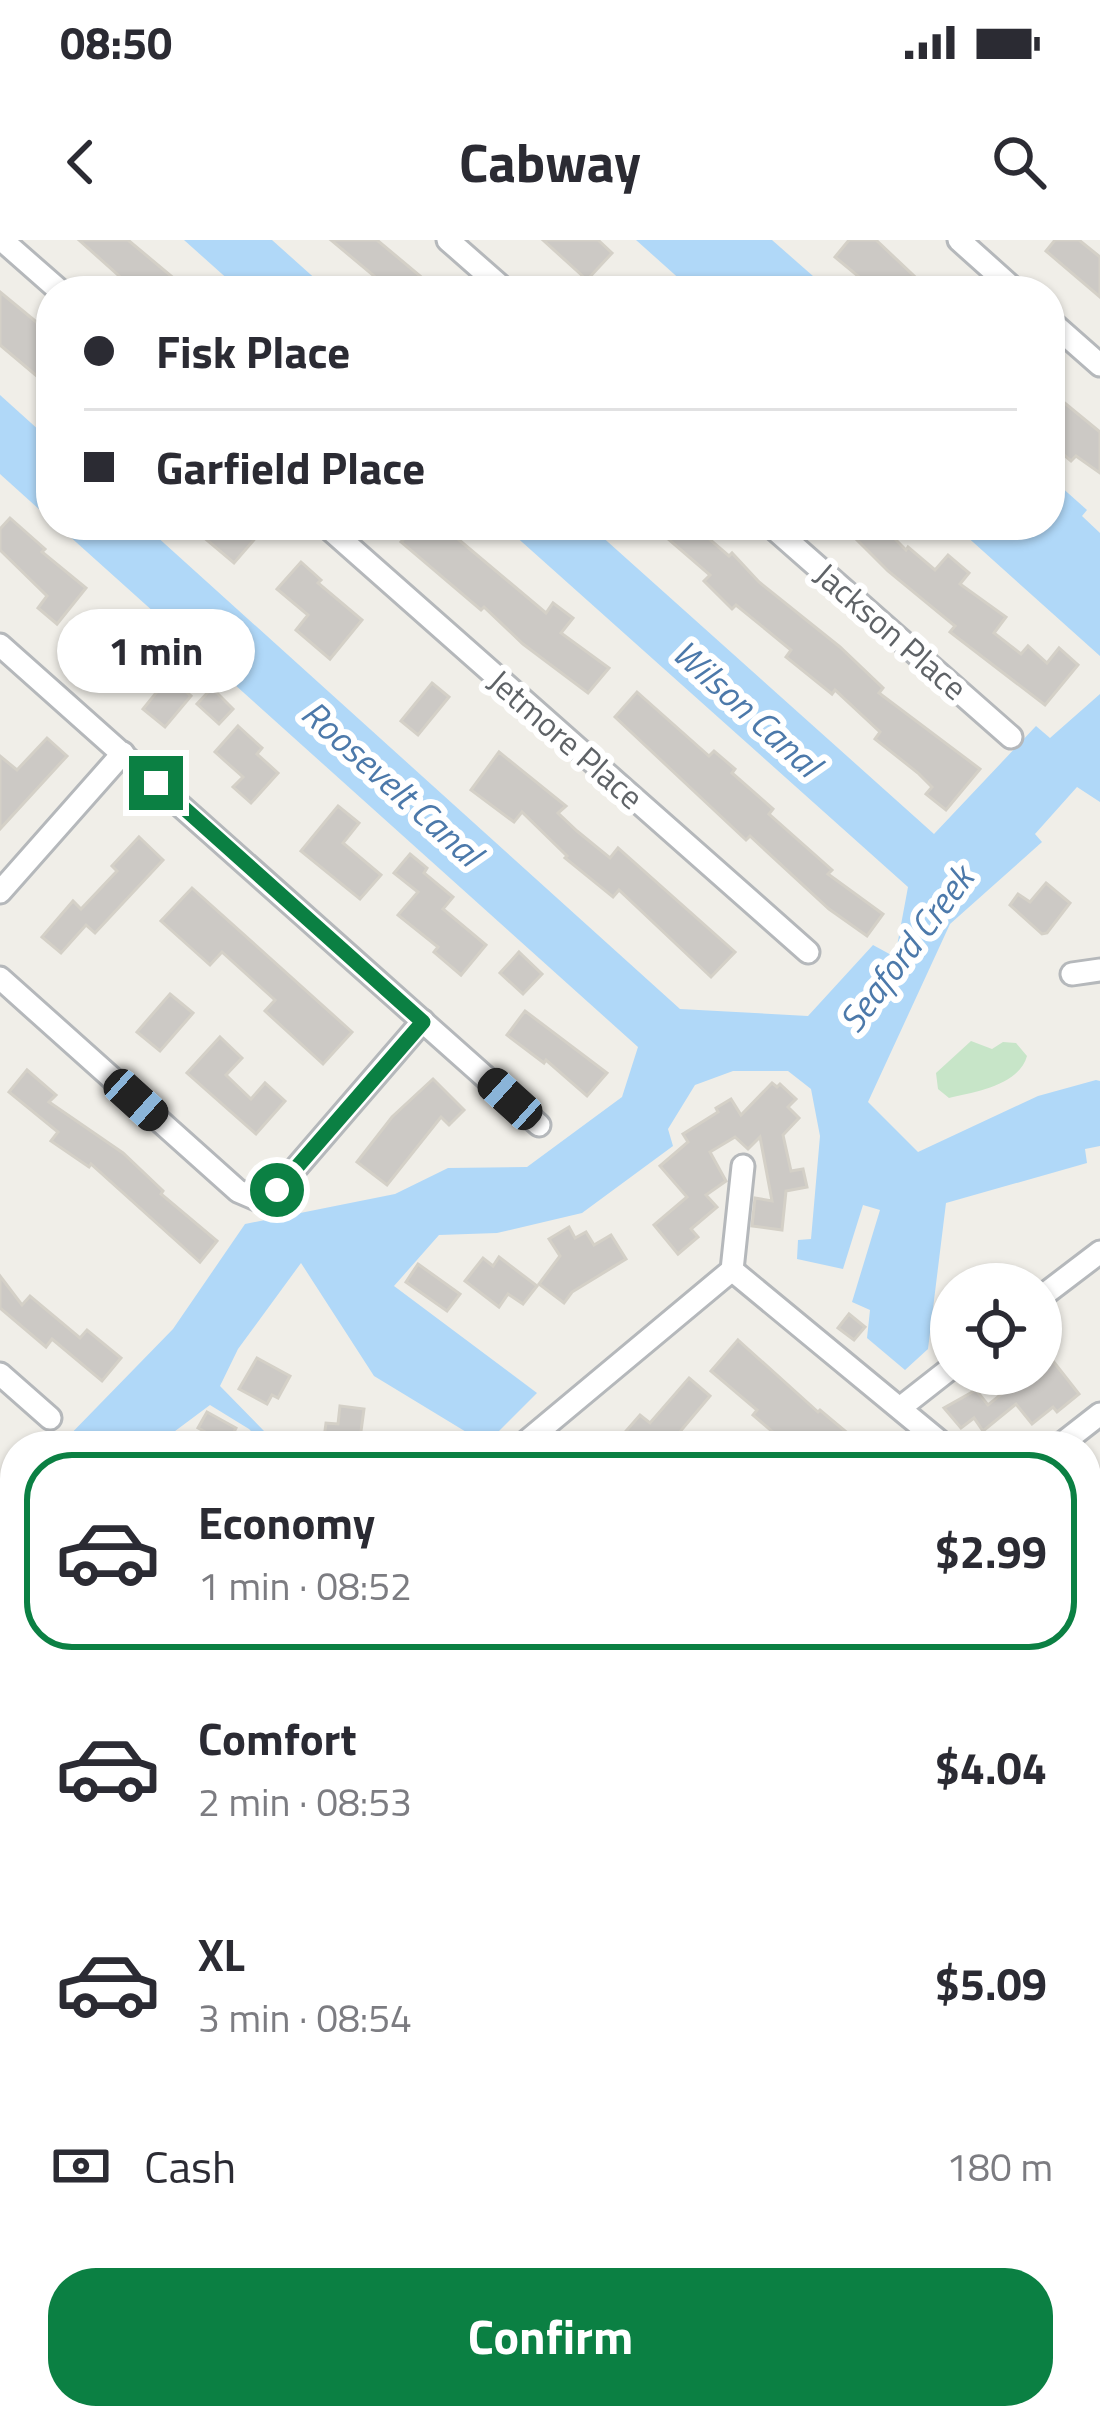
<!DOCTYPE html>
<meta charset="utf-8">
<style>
:root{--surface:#fff;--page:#f2f2f3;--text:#2b2b33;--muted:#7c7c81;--line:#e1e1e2;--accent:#0b8043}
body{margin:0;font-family:"Titillium Web",sans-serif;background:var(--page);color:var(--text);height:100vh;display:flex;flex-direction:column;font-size:45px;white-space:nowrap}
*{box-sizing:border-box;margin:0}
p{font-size:39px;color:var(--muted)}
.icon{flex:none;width:66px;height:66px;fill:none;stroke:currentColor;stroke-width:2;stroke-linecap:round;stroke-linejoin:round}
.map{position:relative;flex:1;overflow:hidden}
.sheet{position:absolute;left:0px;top:1191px;width:1101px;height:999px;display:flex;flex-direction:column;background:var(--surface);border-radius:48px 48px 0 0;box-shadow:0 3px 9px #0004}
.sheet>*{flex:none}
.top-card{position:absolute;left:36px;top:36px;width:1029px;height:264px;border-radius:48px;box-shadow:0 3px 9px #0004;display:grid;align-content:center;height:264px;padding:0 48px;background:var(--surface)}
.buttons{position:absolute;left:930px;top:1023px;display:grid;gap:24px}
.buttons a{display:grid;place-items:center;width:132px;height:132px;border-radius:50%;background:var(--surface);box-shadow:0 3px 9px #0004;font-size:60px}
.end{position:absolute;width:54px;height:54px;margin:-27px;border:15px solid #0b8043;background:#fff;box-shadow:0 0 0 6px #fff}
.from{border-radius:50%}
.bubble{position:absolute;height:84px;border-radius:42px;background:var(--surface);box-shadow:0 3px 9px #0004;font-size:39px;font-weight:700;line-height:84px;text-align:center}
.car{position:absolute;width:36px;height:72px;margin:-36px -18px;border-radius:15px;box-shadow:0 0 9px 3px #0007;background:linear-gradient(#222 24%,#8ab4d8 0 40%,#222 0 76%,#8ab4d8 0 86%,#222 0)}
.top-card b{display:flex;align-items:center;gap:42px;height:114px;font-size:45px}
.top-card b+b{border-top:3px solid var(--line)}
.top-card i{width:30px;height:30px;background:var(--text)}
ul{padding:21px 0 0;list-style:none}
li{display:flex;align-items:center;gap:36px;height:198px;margin:0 24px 18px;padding:0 24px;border:6px solid transparent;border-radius:48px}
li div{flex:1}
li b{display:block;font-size:45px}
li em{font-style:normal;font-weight:700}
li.selected{border-color:var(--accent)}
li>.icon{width:108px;height:108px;stroke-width:1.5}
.pay{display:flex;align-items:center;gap:30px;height:132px;padding:0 48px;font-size:45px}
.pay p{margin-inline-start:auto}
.action{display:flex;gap:24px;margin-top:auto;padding:24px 48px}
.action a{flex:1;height:138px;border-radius:48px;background:var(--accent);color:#fff;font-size:48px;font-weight:700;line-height:138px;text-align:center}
.status{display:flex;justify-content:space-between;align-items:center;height:84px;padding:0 60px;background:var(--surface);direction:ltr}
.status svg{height:33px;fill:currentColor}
header{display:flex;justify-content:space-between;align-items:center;height:156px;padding:0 48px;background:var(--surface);font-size:54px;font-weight:700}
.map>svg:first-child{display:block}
.green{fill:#c7e5c8}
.water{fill:#b0d8f8}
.building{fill:#ccc9c5;stroke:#d4d0c7;stroke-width:3}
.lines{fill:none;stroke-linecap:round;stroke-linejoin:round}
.street-casing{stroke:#b5b8bb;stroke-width:27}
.street{stroke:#fff;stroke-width:21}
.route{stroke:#0b8043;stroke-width:15}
.labels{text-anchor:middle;stroke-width:12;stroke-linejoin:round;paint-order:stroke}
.street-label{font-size:33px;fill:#5f6367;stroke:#fff}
.water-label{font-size:36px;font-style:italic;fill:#4c79aa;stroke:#fff}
</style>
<div class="status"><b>08:50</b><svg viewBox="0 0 49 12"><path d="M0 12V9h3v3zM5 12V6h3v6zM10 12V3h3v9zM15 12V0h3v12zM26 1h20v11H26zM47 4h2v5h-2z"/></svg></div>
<header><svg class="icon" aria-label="back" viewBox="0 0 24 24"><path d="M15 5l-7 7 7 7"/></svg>Cabway<svg class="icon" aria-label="search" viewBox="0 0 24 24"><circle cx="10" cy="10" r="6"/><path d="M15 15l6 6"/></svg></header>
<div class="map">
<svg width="1100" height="2189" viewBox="0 0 1100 2189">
<rect width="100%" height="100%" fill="#f0eee8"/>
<!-- green -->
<path class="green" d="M971 801 992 809 1003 802 1016 803 1027 816C1019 845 976 852 949 858L938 849 936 833Z"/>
<!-- water -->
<g class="water">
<polygon points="184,0 272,0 329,51 241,51"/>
<polygon points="636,0 772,0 830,51 693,51"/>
<polygon points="0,155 51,201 51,280 0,234"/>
<polygon points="1059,245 1087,270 1082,276 1100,293 1100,416 954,285 1050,285 1050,247 1055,251"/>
<polygon points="57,285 144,285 680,769 808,776 873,705 895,717 908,647 503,285 589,285 934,594 1036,486 1050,498 1100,454 1100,562 1077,547 1035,594 1042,602 950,684 868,862 918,912 1038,856 1096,840 1100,841 1100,906 1085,909 1087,923 946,963 928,1109 905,1130 867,1098 870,1070 852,1062 880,970 863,965 843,1029 797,1019 798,1000 811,999 820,896 811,849 788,831 733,831 695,845 668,889 673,906 582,973 497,993 439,995 394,1046 537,1153 486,1204 374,1136 301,1023 238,1109 220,1146 264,1191 282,1203 280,1206 266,1206 249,1189 210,1165 155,1206 59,1206 173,1089 245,984 395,954 448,928 527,927 622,857 638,807"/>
<polygon points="15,1246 15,1407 0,1434 0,1260"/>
</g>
<!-- building -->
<g class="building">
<polygon points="79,0 128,0 189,51 136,51"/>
<polygon points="331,0 377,0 438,51 392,51"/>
<polygon points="543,0 598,0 612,13 587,40"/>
<polygon points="849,0 876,0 930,51 876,51 835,17"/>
<polygon points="1055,0 1079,0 1100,17 1100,57 1046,11"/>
<polygon points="0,52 51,94 51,148 0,105"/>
<polygon points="1050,151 1100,192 1100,233 1076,216 1071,221 1050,203"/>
<polygon points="10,278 45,309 42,312 86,348 57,384 38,368 47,356 0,310 0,289"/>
<polygon points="210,285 248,285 259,294 234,323 201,295"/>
<polygon points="417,285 460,285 452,294 546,373 553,363 573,378 561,393 609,428 588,453 523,404 484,367 481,370 401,302"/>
<polygon points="652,285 693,285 729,316 732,313 759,342 840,407 883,448 879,453 980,529 946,570 926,554 932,547 918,533 875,499 880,492 835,450 832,454 786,417 791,410 736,365 732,369 704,341 710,335"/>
<polygon points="842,285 881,285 906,310 908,307 935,330 948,315 969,333 960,344 1006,377 994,393 1021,414 1028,406 1047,423 1059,408 1078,425 1045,465 950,392 955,386 888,331"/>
<polygon points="301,322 321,340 318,343 362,380 330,419 296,390 308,375 277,349"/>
<polygon points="97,391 131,422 112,443 77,411"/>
<polygon points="169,437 191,456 165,487 143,469"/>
<polygon points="432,443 449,457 418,495 401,481"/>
<polygon points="212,448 233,469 219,484 197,464"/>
<polygon points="637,452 709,516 714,511 735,529 732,533 773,569 769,574 832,630 828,634 883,674 867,696 829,669 750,596 746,600 615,477"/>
<polygon points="238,486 262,508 257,514 278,533 251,563 233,547 243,537 215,512"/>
<polygon points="47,498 67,516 0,589 0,516 17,530"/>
<polygon points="499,512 566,566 558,573 577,591 610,618 618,608 735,712 711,737 619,650 613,657 565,618 567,616 522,572 514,582 471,550"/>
<polygon points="338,566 359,583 343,603 381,635 360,659 301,611"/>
<polygon points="139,597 163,620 95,693 86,685 61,713 42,697 73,661 81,669 117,631 112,626"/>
<polygon points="410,614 427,628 424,633 453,657 443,669 486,705 461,735 434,712 438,707 398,675 418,652 394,633"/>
<polygon points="1046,643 1070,663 1047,693 1042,694 1010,665 1018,654 1030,662"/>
<polygon points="192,648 352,792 323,824 265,771 275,760 222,712 210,725 161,681"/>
<polygon points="519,712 542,734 523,754 500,733"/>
<polygon points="170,754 193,773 160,811 137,792"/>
<polygon points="525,771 607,833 587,856 546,820 544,823 507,795"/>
<polygon points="220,797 242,818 226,835 251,859 265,843 285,861 256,894 187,833"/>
<polygon points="27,830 56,855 49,862 123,913 163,951 161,954 217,1001 200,1022 91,924 89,927 51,901 58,892 9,852"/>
<polygon points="433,839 464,870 449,885 441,877 387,945 357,922 392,877"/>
<polygon points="772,843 777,847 780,844 796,859 788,867 799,878 783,895 791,931 803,929 807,947 786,951 782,990 752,986 755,958 772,961 760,897 748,909 735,897 710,912 726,941 706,955 717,967 691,989 698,997 678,1014 654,985 687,957 660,926 688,902 683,894 718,872 716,868 731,859 741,875"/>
<polygon points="569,987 575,998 586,992 594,1005 611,995 626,1019 572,1052 564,1063 539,1044 560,1016 549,999"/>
<polygon points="499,1017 537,1046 523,1064 508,1054 499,1067 465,1041 483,1018 493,1026"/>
<polygon points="418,1024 460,1054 447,1071 406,1042"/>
<polygon points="0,1036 22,1065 30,1056 80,1098 87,1090 121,1118 102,1141 52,1099 46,1107 0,1068"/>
<polygon points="849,1074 865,1087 854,1100 838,1088"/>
<polygon points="738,1100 818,1172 820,1170 863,1206 789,1206 753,1175 757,1170 711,1131"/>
<polygon points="257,1118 290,1136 278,1158 272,1155 267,1164 239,1149"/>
<polygon points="1053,1121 1079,1154 1057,1172 1053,1167 1032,1184 1016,1164 983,1191 974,1178 961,1188 944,1168 976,1150 988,1165 1020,1139 1025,1144"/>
<polygon points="689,1138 710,1156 668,1206 613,1206 640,1175 650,1183"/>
<polygon points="340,1166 364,1169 359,1206 323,1206 326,1183 338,1184"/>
<polygon points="207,1172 236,1188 228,1204 198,1188"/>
</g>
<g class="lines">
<!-- street casing -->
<g class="street-casing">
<g id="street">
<polyline points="2,0 60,51"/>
<polyline points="448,0 506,51"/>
<polyline points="959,0 1016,51"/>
<polyline points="1050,81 1100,125"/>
<polyline points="325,285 808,712"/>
<polyline points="770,285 1011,497"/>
<polyline points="0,405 539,885"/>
<polyline points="0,652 123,513"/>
<polyline points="1072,734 1100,730"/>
<polyline points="0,738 238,951 259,960 277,950 423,781"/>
<polyline points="732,1030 945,1206"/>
<polyline points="1041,1057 1100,1012"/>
<polyline points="0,1134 50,1178"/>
<polyline points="900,1168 951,1128"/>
<polyline points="521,1206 732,1030 743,926"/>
<polyline points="1059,1206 1100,1174"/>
<polyline points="1086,1318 1100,1329"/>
<polyline points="1086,1542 1100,1525"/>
<polyline points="1086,1564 1100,1570"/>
<polyline points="0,1711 7,1697"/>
<polyline points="0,1839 15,1832"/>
<polyline points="1086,2032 1100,2001"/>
<polyline points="206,2175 207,2189"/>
<polyline points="743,2175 774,2189"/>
<polyline points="697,2189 705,2175"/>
<polyline points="1015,2189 1021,2175"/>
</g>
</g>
<!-- street -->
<use href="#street" class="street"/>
</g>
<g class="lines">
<!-- route -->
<polyline class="route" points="156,543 423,782 277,950"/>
</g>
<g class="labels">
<!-- street labels -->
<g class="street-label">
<text transform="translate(891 391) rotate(41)" y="12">Jackson Place</text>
<text transform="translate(566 499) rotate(41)" y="12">Jetmore Place</text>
</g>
<!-- water labels -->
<g class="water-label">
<text transform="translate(747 468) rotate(42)" y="13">Wilson Canal</text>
<text transform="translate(392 543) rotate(42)" y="13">Roosevelt Canal</text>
<text transform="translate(906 709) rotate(-53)" y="13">Seaford Creek</text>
</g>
</g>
</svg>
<div class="buttons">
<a><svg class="icon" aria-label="locate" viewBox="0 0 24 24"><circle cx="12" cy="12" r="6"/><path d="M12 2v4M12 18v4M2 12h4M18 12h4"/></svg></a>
</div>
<i class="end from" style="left:277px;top:950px"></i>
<i class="end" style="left:156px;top:543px"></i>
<div class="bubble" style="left:57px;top:369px;width:198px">1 min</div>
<i class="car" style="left:510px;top:859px;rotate:312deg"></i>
<i class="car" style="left:136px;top:860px;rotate:132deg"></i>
<div class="top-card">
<b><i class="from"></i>Fisk Place</b>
<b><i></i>Garfield Place</b>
</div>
<section class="sheet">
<ul>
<li class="selected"><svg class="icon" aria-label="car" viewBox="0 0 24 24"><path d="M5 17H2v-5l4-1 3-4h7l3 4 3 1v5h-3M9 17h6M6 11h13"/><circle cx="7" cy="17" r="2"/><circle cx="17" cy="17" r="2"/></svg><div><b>Economy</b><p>1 min · 08:52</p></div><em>$2.99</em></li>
<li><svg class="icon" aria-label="car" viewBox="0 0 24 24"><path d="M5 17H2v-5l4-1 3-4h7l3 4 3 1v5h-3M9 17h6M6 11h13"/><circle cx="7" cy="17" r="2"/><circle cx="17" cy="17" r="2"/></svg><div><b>Comfort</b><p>2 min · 08:53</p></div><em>$4.04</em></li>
<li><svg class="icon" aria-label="car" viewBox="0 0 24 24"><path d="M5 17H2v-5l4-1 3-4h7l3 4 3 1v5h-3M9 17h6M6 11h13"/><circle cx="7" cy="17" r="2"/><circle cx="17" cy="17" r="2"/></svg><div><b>XL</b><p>3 min · 08:54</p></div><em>$5.09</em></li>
</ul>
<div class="pay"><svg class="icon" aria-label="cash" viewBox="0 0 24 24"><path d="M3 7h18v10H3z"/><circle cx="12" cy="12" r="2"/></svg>Cash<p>180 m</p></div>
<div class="action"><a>Confirm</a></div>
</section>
</div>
